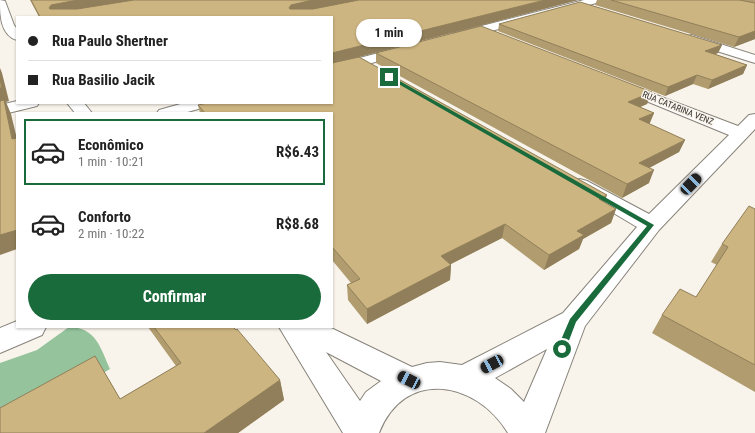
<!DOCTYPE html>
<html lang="pt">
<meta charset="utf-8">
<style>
:root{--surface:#fff;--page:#f2f2f2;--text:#222;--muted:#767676;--line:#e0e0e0;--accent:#1a6b3b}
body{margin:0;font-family:"Roboto Condensed",sans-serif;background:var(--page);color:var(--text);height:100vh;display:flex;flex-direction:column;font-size:15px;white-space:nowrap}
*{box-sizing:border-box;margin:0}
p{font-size:13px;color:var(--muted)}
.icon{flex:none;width:22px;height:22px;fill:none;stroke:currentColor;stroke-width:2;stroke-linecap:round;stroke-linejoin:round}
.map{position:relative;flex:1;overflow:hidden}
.drawer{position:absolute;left:16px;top:112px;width:317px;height:216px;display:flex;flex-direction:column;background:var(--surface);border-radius:0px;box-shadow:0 1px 3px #0004}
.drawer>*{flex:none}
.top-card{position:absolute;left:16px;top:16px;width:317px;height:88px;border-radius:0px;box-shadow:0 1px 3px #0004;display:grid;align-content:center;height:88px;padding:0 12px;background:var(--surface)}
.end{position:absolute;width:18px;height:18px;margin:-9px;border:5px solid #1a6b3b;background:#fff;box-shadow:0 0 0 2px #fff}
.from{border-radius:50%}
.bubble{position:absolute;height:28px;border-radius:14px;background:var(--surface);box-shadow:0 1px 3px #0004;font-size:13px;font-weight:700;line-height:28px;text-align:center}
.car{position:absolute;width:12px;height:24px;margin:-12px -6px;border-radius:5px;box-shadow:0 0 3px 1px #0007;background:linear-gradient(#222 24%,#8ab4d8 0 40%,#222 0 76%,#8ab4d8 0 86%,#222 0)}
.top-card b{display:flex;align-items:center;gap:14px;height:38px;font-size:15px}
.top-card b+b{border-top:1px solid var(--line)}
.top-card i{width:10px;height:10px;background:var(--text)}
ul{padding:7px 0 0;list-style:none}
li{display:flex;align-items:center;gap:12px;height:66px;margin:0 8px 6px;padding:0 4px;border:2px solid transparent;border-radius:0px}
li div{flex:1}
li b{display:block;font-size:15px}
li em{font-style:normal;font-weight:700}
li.selected{border-color:var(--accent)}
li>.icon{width:36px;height:36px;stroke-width:1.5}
.action{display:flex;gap:8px;margin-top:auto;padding:8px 12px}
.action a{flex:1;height:46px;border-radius:24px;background:var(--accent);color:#fff;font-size:16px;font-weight:700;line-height:46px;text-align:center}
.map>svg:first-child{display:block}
.forest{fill:#94c39c}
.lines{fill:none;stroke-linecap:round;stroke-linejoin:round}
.minor-casing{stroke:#87837b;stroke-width:2}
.minor{fill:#fff;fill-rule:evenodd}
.wall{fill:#b09c6f}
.shaded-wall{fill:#907f5a}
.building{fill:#cdb581;stroke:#907f5a}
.route{fill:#1a6b3b}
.labels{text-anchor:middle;stroke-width:3;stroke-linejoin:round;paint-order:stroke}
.far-street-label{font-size:9px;fill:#33322e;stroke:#f9f4eb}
</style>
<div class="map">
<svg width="755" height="433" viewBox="0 0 755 433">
<rect width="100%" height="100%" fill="#f9f4eb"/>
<!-- forest -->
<path class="forest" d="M69 327C96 327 101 349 110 369L2 433 0 430V363L37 350Z"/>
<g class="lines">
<!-- minor casing -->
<g class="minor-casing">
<g id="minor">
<path d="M0 0 5 1 14 25 17 29V40C0 35 0 14 0 0Z"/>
<polygon points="584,0 601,0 600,2 458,40 454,39 452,36 454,33"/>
<polygon points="692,35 755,55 755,63 688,42 686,39 688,36"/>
<polygon points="406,46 411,47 413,50 411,53 332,73 332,65"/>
<path d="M622 82 738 126 749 115 755 114V129L659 230 585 326 545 433H508C476 380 404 368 379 433H343L279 327H329L412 367 427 363 440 362 462 365 563 313 637 227 573 189 570 185 573 181 580 179 587 181 649 214 729 135 617 89 615 86 617 83ZM547 349 524 402 511 389 495 378ZM326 352 381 381 366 392 360 401Z"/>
<polygon points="17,101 17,103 39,103 37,106 0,115 0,105"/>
<polygon points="67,103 84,103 92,113 75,113"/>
<polygon points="184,103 211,103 209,106 184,113 157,113 159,110"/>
<polygon points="17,321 17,327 46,327 42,335 0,353 0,328"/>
</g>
</g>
<!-- minor -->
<use href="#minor" class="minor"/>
</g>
<!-- wall -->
<g class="wall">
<polygon points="30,0 358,0 323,7 359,0 578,0 359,57 616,209 611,223 583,239 579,249 544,270 502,238 451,264 451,265 450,280 367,324 348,300 347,285 351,283 332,260 332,113 200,113 198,105 332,103 332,17 39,17"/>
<polygon points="597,0 755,0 755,39 734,47 595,5"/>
<polygon points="499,24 722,45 718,53 715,54 747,65 743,74 708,89 693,84 665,96 498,31"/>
<polygon points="376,53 652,92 647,104 640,107 654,113 649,124 685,140 679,152 649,168 649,183 622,198 376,63"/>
<polygon points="755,209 755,392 652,333 662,315 696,297 717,265 711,262 722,244"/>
<polygon points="148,327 233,327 280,380 284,400 238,433 0,433 95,356 120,399 176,366"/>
</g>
<!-- shaded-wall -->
<g class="shaded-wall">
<polygon points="78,0 135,0 55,14 49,8 51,5 56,3"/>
<polygon points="313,0 358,0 292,14 289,8 291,5"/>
<polygon points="545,0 578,0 332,64 332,53"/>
<polygon points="755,31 755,39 734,47 739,37"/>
<polygon points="722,45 718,53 702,59 705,51"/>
<polygon points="747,65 743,74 708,89 712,80"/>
<polygon points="0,68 2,73 9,101 6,102 11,114 17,139 12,139 0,104"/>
<polygon points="697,75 693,84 665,96 668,87"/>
<polygon points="652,92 647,104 624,114 628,102"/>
<polygon points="654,113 649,125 639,119"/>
<polygon points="685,140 679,152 634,176 639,163"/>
<polygon points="654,170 649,183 622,198 627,184"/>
<polygon points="607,195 602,209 599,199"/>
<polygon points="616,209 611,223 583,239 579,249 544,270 549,255 577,231"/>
<polygon points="505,224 502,238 439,270 441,256"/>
<polygon points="17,230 17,249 0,255 0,235"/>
<polygon points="451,265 450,280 367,324 367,309"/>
<polygon points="280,380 284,400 238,433 204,433"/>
</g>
<!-- building -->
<g class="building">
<polygon points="31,0 78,0 51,5 49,8 50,9 77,9 134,0 313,0 291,5 289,8 290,9 313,9 359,0 545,0 332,53 332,17 40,17"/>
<polygon points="611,0 739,0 755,3 755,31 739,37"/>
<polygon points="580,2 722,45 705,51 747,65 712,80 697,75 668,87 499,24"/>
<polygon points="481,26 652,92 628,102 654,113 639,119 685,140 639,163 654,170 627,184 376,53"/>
<polygon points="359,57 607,195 599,199 616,209 577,231 584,235 549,255 505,224 441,256 451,265 367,309 347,285 360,279 332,247 332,113 205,113 198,105 207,103 332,103 332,63"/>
<polygon points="0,79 2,88 0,88"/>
<polygon points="4,100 12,139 17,138 17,230 0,235 0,101"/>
<polygon points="749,206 755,209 755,365 662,315 680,289 696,297 728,247 722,244"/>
<polygon points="154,327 233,327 236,330 237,329 280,380 204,433 0,433 0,408 95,356 120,399 181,363"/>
</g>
<!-- route -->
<polygon class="route" points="388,76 391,76 654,225 576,322 565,351 562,352 557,349 570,319 647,226 388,78"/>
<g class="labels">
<!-- far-street labels -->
<g class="far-street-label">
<text transform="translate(678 108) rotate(22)" y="3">RUA CATARINA VENZ</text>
</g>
</g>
</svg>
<i class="end from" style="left:562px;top:349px"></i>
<i class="end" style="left:389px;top:77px"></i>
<div class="bubble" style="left:356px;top:19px;width:66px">1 min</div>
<i class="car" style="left:691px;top:184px;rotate:44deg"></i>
<i class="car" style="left:492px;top:364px;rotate:242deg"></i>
<i class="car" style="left:409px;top:380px;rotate:297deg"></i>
<div class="top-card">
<b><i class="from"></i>Rua Paulo Shertner</b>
<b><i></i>Rua Basilio Jacik</b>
</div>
<section class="drawer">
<ul>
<li class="selected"><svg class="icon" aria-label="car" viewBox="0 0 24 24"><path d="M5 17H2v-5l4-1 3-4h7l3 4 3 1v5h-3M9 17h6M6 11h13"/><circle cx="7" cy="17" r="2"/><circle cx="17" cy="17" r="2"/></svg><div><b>Econômico</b><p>1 min · 10:21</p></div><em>R$6.43</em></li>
<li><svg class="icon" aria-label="car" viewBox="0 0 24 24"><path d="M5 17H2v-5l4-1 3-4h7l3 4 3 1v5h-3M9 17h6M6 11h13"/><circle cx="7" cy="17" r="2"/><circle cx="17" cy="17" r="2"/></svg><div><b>Conforto</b><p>2 min · 10:22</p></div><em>R$8.68</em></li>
</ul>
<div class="action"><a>Confirmar</a></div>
</section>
</div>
